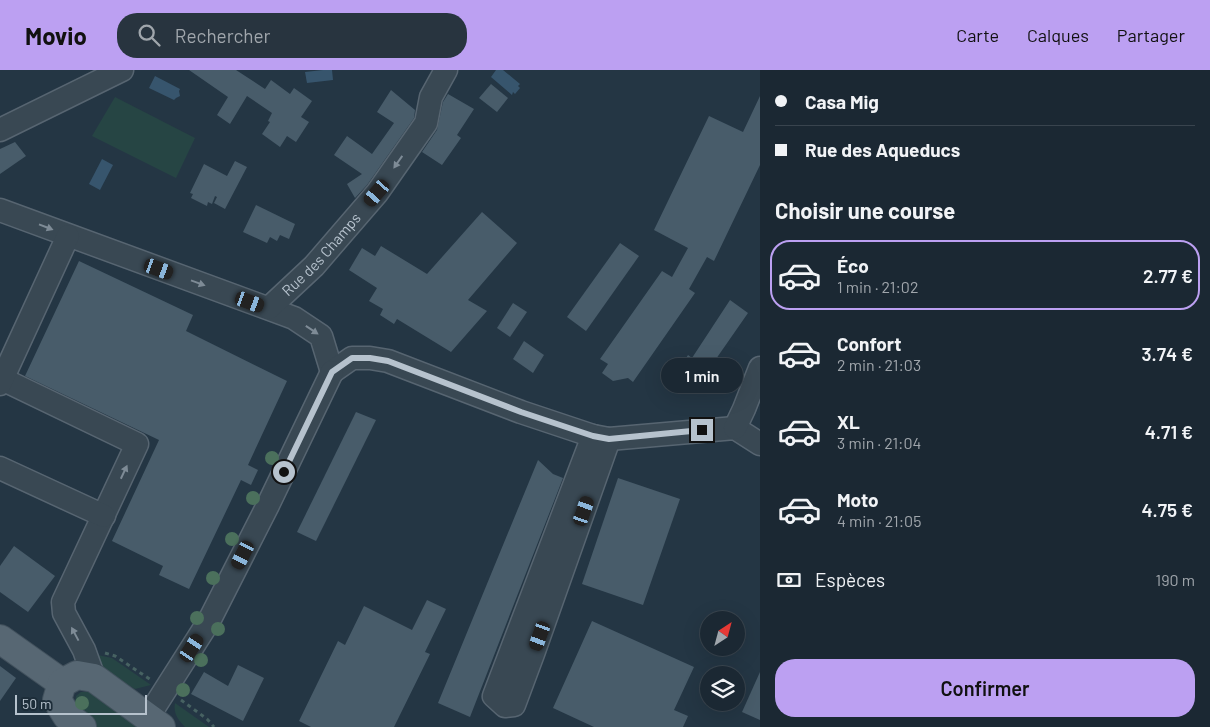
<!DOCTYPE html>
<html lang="fr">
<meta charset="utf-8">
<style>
:root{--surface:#1b2833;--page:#28343f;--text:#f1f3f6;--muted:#a0a6ac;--line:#39444e;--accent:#bca0f2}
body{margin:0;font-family:Barlow,sans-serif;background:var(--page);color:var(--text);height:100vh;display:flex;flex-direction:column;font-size:19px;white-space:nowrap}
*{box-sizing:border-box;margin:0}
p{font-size:16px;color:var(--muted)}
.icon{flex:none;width:28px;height:28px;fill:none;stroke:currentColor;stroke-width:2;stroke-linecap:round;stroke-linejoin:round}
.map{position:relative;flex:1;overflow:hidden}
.sheet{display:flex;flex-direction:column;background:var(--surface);width:450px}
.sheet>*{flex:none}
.hud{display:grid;align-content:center;height:110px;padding:0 15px;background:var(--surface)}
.needle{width:32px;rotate:36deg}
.tools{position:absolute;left:700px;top:541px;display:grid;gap:10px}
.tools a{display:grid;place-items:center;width:45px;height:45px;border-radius:50%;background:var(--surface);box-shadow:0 5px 20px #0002,0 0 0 1px var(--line);font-size:25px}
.scale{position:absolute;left:15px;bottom:12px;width:132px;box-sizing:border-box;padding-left:5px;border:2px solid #b6c2cd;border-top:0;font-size:14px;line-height:18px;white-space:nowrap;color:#b6c2cd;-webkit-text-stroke:4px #1d2d39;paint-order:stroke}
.end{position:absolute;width:22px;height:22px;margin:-11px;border:6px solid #b6c2cd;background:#111;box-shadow:0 0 0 2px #111}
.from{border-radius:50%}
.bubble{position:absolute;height:35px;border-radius:18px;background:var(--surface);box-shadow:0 5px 20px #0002,0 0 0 1px var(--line);font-size:16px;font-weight:600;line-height:35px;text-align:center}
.car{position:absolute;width:15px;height:30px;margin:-15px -8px;border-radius:6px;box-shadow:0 0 4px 1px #0007;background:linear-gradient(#222 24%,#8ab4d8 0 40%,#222 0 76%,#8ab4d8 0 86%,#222 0)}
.hud b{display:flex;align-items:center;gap:18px;height:48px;font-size:19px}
.hud b+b{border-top:1px solid var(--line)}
.hud i{width:12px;height:12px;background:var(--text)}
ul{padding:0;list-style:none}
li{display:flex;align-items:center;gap:15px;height:70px;margin:0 10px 8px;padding:0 5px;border:2px solid transparent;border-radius:20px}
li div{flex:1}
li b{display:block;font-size:19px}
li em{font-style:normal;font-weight:600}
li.selected{border-color:var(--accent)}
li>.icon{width:45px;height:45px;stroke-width:1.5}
h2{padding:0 15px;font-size:22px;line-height:60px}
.pay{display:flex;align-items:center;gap:12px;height:55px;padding:0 15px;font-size:19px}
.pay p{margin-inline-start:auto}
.action{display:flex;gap:10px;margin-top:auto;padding:10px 15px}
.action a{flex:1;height:58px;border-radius:20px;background:var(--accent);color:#111;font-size:20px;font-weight:600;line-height:58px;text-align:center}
header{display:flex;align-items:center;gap:30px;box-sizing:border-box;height:70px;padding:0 25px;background:var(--accent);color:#111}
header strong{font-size:24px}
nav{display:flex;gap:28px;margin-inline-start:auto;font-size:18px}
.search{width:350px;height:45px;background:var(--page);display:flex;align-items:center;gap:12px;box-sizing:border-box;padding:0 18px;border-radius:20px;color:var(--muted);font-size:19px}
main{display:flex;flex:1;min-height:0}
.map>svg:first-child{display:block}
.green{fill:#264544}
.water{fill:#37556d}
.building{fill:#485c6a}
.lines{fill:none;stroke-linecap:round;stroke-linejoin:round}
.minor-casing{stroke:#576571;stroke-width:25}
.major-casing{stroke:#42515d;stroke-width:30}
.path{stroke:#476262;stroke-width:3;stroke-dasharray:4 4;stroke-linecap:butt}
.minor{stroke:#394853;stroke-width:22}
.major{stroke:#576773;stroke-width:28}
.tree{fill:#4b705c}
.oneway{fill:#7e8b96}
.route{stroke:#b6c2cd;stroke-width:6}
.labels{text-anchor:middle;stroke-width:4;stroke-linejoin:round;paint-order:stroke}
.street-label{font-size:15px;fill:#b6c2cd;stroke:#1d2d39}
</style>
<header>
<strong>Movio</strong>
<div class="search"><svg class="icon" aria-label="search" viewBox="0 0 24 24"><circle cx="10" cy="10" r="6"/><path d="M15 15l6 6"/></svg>Rechercher</div>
<nav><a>Carte</a><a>Calques</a><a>Partager</a></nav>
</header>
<main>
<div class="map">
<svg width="760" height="657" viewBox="0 0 760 657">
<rect width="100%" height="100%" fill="#243644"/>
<!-- green -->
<g class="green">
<polygon points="115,27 195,68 176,108 92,66"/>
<polygon points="93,584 112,588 151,615 135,619 98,597"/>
<polygon points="81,622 92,622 144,657 96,657 85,649 75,634 76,626"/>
<path d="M175 633 209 657H185C178 650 173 643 175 633Z"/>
</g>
<!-- water -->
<g class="water">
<polygon points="323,0 332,0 333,10 307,13 305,2"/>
<polygon points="496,0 503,0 520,14 518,16 520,18 515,24 513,22 512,25 491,7"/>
<polygon points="155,6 180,19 179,21 180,26 176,28 174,30 149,18"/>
<polygon points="102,89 113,95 100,120 89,114"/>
</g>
<!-- building -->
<g class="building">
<polygon points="189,0 236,0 265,19 271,10 290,24 294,18 312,31 301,47 309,52 296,72 287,66 280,77 262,64 270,52 268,51 272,43 247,26 230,54 217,45 228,27"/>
<polygon points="491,14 508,28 497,42 479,28"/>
<polygon points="391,20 415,40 414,48 367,115 355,128 347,114 362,104 334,85 347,66 372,84 394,53 377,42"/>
<polygon points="448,24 474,39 457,65 461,68 442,95 422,82 437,60 443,32"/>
<polygon points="760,26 760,95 714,191 707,187 689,219 695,223 633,312 628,308 613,311 602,303 608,294 600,289 662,201 672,207 688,178 654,160 709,46 743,62"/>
<polygon points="15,72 26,86 0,104 0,79"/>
<polygon points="235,91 247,97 225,139 214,133 217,127 215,126 212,134 208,132 207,136 191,128 193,124 190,123 204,94 227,106"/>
<polygon points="256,135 295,154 289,169 280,165 277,171 270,167 267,173 243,162"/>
<polygon points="482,142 517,173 468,230 487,241 451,282 397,249 394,254 380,245 383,239 369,231 377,218 349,200 362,178 375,186 381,176 427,204"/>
<polygon points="620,173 639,186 586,261 567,247"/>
<polygon points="79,191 193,245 186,261 287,311 248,395 258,400 251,415 241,410 189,519 159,505 163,496 112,471 159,370 25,306"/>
<polygon points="730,230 748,243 709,299 711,300 697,323 674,307 688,285 692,288"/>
<polygon points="513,233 527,242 510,267 497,258"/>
<polygon points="524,271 544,285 533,303 513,289"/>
<polygon points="356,342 376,350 316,471 297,462"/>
<polygon points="538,390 553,404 563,408 470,647 438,633"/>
<polygon points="618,408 680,429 643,535 582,514"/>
<polygon points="14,476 55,506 28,542 0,522 0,496"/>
<polygon points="427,530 446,539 425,582 430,584 394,657 311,657 299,651 338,571 345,575 364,536 412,560"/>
<polygon points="592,551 694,597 674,640 688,646 683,657 594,657 553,638"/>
<polygon points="238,595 264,608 243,651 191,624 204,602 228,616"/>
<polygon points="0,596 16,608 0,631"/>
<polygon points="760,602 760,650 742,642"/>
</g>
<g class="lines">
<!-- minor casing -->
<g class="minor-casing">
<g id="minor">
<polyline points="0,60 122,0"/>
<polyline points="0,140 294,248 321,266 332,302"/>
<path id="s1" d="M269 238 314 196 377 123 426 53 431 27 446 0"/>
<polyline points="332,302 352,288 370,288 388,291 521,342 593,366 609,369 735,358 760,374"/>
<polyline points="2,309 137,374 63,532 64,543 84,580 94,608"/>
<polyline points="0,314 68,166"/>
<polyline points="735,358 744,339 760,298"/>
<polyline points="593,366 494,626 505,636 514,635 533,584 609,369"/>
<polyline points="0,398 104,446"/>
<polyline points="148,647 209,551 268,435 332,302"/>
</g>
</g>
<!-- major casing -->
<g class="major-casing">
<g id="major">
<polyline points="0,569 62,613"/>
<polyline points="82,657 67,646 57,630 62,613 77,605 94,608 161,657"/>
</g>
</g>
<!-- path -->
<g class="path">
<polyline points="105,583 115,586 151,610"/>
<polyline points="181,630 207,649 214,657"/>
</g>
<!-- minor -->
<use href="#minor" class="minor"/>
<!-- major -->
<use href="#major" class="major"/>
</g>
<!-- trees -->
<g class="tree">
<circle cx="272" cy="388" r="7"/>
<circle cx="253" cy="428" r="7"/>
<circle cx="232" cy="469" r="7"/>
<circle cx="213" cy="508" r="7"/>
<circle cx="197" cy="548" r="7"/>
<circle cx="218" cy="559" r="7"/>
<circle cx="201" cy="590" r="7"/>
<circle cx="183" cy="620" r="7"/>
<circle cx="82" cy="633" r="7"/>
</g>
<!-- one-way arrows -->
<defs><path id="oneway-solid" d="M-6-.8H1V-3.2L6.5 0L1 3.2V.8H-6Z" transform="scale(1.25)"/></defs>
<g class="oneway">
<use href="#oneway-solid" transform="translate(398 92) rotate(125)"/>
<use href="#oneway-solid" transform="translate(46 157) rotate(21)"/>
<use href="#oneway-solid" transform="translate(198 213) rotate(20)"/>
<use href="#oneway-solid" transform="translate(312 260) rotate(34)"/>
<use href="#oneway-solid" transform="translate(124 402) rotate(-65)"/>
<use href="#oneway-solid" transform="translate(75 564) rotate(-118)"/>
</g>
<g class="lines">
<!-- route -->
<polyline class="route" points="284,402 332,302 352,288 370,288 388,291 521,342 593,366 609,369 702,360"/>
</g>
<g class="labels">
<!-- street labels -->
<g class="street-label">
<text dy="5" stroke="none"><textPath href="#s1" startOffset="75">Rue des Champs</textPath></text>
</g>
</g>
</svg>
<div class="tools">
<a><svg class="needle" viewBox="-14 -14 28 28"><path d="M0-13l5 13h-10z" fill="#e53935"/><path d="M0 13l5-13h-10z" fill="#a0a6ac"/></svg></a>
<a><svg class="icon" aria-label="layers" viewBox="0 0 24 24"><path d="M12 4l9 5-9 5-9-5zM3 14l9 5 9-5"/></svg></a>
</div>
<div class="scale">50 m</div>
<i class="end from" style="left:284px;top:402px"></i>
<i class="end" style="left:702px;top:360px"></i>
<div class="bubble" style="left:661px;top:288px;width:82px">1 min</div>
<i class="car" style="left:377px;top:123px;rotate:221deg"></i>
<i class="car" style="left:159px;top:199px;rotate:110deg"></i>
<i class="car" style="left:250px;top:232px;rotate:110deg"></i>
<i class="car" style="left:584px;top:441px;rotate:19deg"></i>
<i class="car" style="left:243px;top:485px;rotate:207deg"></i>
<i class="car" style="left:540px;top:566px;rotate:200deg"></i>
<i class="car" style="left:192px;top:578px;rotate:33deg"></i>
</div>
<section class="sheet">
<div class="hud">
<b><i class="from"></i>Casa Mig</b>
<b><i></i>Rue des Aqueducs</b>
</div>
<h2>Choisir une course</h2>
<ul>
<li class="selected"><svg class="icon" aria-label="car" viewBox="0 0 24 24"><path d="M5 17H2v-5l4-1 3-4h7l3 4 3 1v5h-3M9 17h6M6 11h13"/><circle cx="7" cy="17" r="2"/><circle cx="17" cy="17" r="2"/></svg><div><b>Éco</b><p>1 min · 21:02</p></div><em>2.77 €</em></li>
<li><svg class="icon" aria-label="car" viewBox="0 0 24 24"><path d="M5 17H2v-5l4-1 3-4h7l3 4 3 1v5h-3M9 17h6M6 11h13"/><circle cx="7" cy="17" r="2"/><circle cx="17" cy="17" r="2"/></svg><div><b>Confort</b><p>2 min · 21:03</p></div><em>3.74 €</em></li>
<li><svg class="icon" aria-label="car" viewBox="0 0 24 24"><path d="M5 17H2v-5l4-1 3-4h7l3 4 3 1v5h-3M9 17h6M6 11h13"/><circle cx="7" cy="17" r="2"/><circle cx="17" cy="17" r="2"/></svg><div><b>XL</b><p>3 min · 21:04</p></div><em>4.71 €</em></li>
<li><svg class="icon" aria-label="car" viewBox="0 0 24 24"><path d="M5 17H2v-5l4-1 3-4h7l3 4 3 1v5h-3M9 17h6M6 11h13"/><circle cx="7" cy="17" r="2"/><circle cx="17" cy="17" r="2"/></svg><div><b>Moto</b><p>4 min · 21:05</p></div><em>4.75 €</em></li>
</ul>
<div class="pay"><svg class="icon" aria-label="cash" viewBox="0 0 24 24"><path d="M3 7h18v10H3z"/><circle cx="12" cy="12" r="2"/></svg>Espèces<p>190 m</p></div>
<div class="action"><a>Confirmer</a></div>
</section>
</main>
